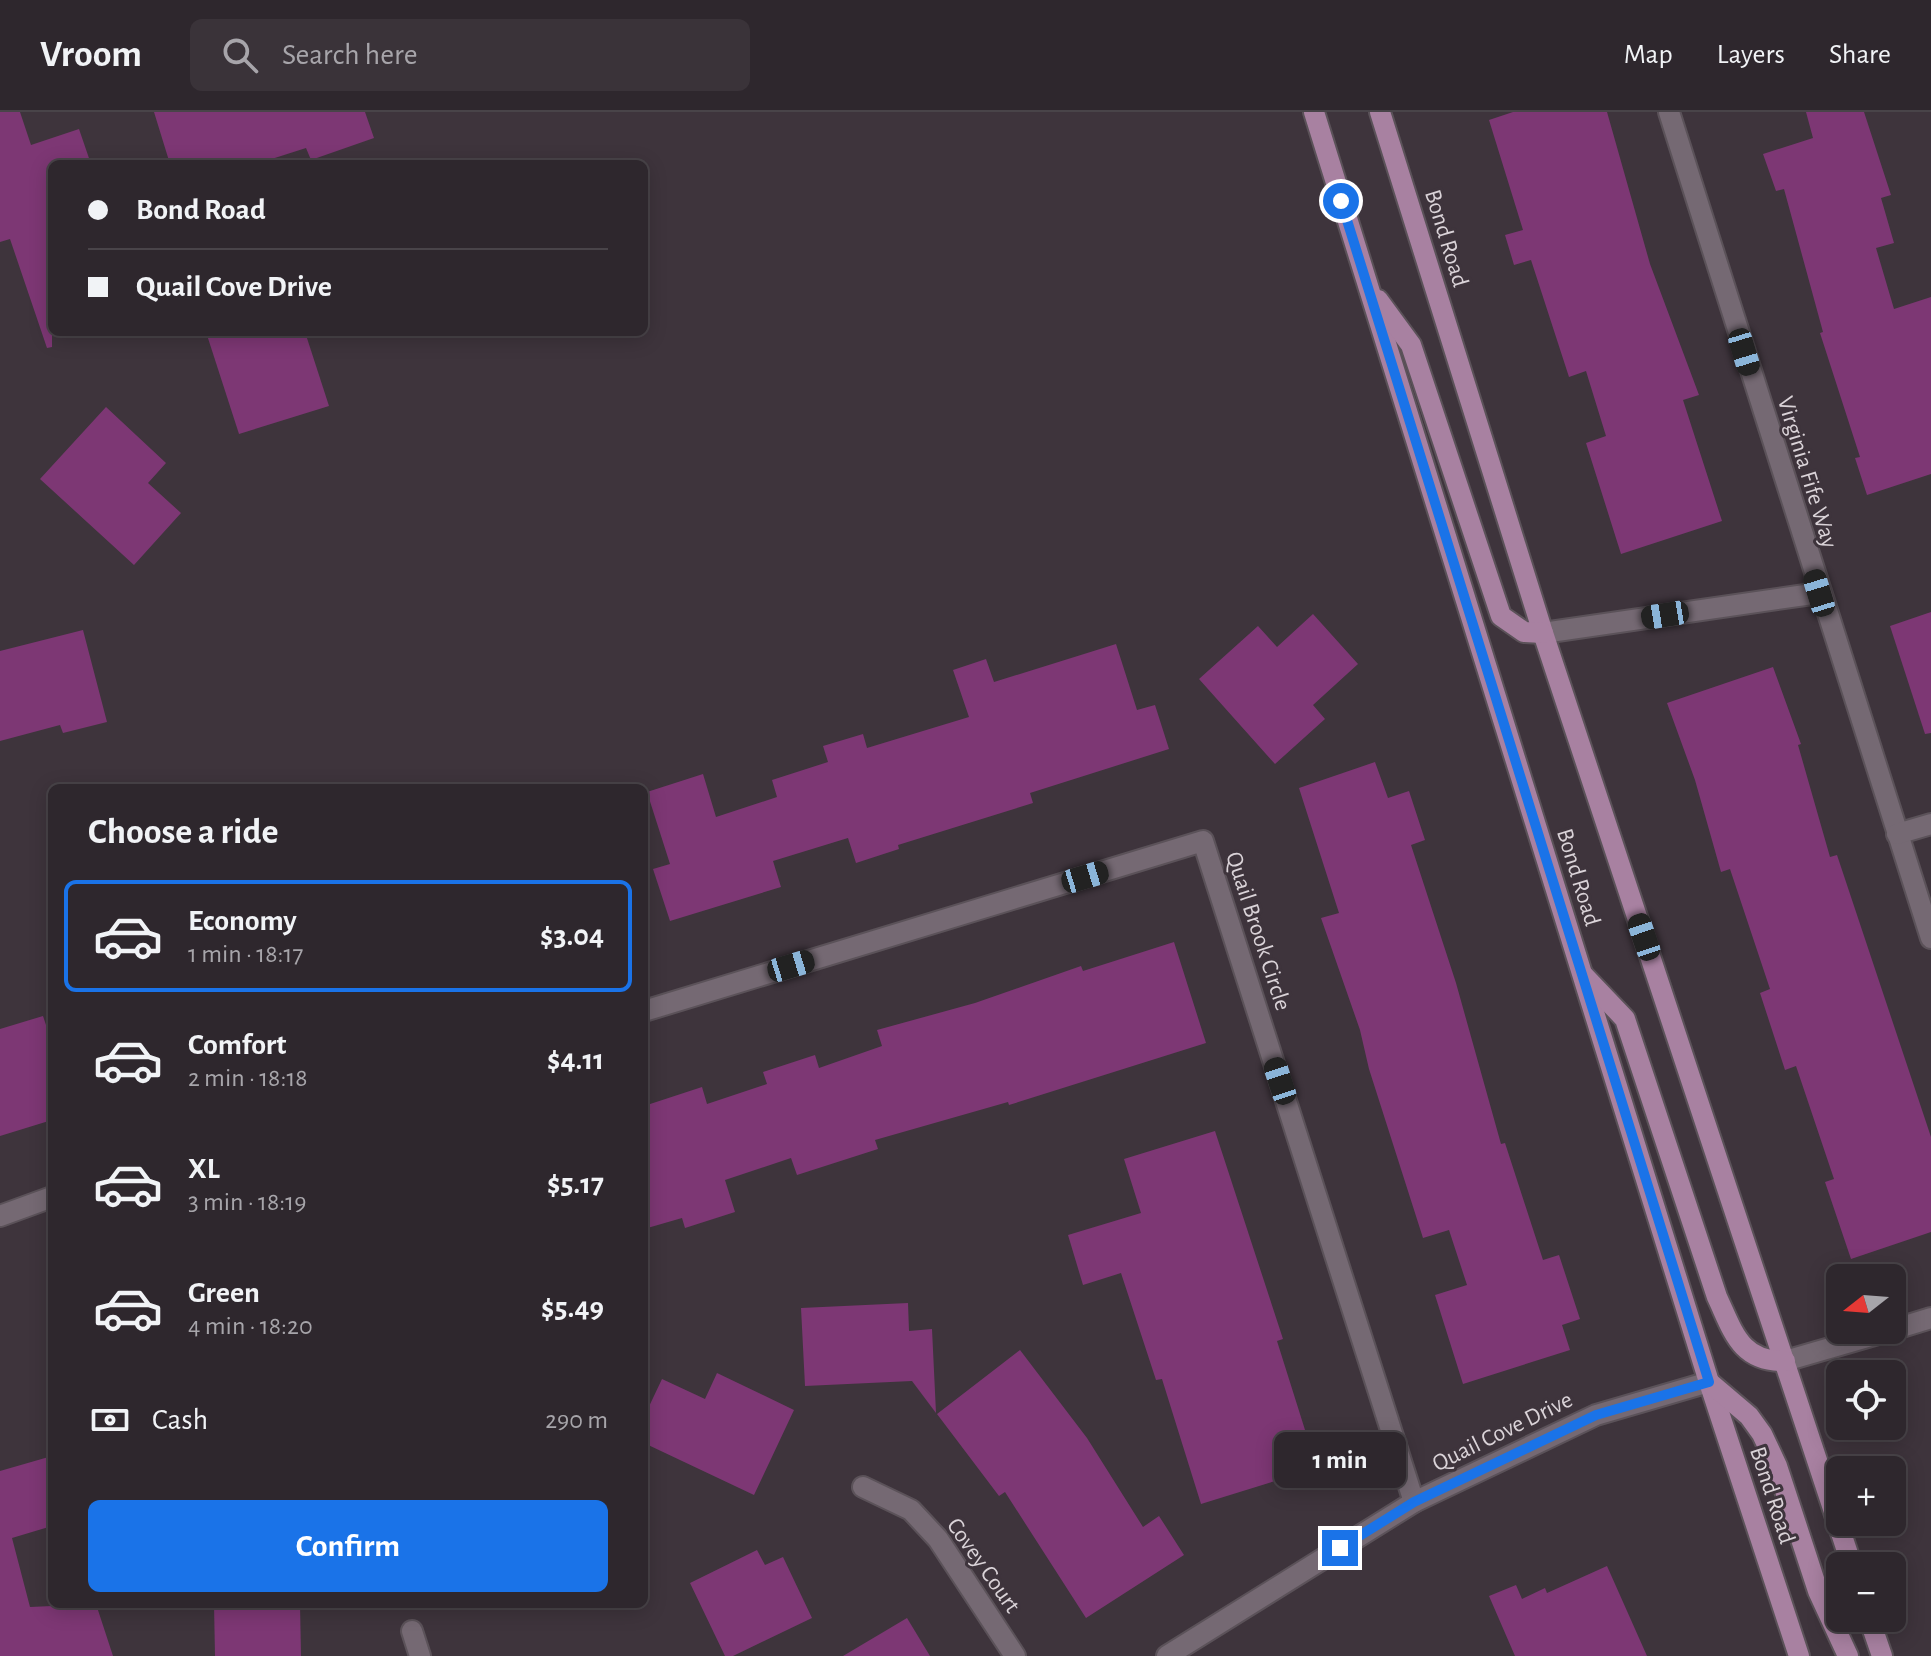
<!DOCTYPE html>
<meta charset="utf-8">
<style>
:root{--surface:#2e272d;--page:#3a3339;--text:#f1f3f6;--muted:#a7a5aa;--line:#494449;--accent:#1a73e8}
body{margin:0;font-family:"Alegreya Sans",sans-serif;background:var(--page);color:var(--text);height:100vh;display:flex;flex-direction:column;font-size:30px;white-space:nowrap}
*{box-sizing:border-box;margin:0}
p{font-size:26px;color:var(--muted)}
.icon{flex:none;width:44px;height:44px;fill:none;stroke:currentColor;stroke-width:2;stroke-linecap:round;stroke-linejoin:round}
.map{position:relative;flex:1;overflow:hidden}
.panel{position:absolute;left:48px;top:672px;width:600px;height:824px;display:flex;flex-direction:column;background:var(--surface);border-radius:12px;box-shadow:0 4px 20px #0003,0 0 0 2px var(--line)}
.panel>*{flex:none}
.hud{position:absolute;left:48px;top:48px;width:600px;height:176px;border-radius:12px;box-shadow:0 4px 20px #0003,0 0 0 2px var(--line);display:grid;align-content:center;height:176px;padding:0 40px;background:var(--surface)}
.needle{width:52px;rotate:253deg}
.tools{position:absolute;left:1826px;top:1152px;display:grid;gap:16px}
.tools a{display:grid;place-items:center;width:80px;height:80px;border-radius:12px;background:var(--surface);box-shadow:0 4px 20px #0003,0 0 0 2px var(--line);font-size:40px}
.end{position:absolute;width:36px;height:36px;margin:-18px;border:10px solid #1a73e8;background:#fff;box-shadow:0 0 0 4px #fff}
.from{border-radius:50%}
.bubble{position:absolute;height:56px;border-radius:12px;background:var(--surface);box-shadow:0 4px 20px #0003,0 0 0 2px var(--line);font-size:26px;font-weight:700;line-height:56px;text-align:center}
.car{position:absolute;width:24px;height:48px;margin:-24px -12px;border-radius:10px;box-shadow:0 0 6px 2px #0007;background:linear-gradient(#222 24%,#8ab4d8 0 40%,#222 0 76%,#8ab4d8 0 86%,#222 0)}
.hud b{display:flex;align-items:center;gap:28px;height:76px;font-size:30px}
.hud b+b{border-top:2px solid var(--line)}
.hud i{width:20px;height:20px;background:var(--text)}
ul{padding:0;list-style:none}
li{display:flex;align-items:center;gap:24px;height:112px;margin:0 16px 12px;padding:0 24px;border:4px solid transparent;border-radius:12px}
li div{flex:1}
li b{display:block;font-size:30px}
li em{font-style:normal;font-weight:700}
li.on{border-color:var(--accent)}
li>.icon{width:72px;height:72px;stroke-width:1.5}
h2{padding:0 40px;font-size:36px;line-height:96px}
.pay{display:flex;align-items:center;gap:20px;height:88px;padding:0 40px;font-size:30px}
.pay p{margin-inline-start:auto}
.button{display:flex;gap:16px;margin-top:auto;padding:16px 40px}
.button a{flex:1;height:92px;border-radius:12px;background:var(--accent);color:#fff;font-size:32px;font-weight:700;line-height:92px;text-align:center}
header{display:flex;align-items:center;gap:48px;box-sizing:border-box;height:112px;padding:0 40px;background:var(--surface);border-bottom:2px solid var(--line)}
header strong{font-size:38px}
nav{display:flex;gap:44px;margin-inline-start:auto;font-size:28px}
.search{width:560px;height:72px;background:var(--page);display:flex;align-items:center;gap:20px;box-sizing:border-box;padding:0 28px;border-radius:12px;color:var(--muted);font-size:30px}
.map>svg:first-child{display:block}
.building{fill:#7d3774}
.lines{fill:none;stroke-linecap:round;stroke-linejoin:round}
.street-casing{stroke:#5b5259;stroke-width:24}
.primary-casing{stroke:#5b5259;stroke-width:24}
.street{stroke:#756973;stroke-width:20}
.primary{stroke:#a881a1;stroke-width:20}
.route{stroke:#1a73e8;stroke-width:10}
.labels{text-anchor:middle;stroke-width:6;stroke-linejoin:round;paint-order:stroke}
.street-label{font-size:24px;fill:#dad3d8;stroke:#3e343c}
</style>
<header>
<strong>Vroom</strong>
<div class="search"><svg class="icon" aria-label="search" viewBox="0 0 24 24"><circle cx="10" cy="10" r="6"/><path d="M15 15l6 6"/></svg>Search here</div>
<nav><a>Map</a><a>Layers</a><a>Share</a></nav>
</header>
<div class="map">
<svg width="1931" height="1544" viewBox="0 0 1931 1544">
<rect width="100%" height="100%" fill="#3e343c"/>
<!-- building -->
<g class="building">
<polygon points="0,0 20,0 31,33 79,17 91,52 52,52 52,235 47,236 10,127 0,130"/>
<polygon points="154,0 365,0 374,26 311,48 306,36 256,52 170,52"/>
<polygon points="1513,0 1607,0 1650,152 1699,283 1683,288 1722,409 1621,442 1586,331 1606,324 1586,259 1569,265 1531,148 1514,153 1505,123 1523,118 1489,8"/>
<polygon points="1806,0 1864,0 1891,83 1881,86 1894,131 1876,136 1894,197 1931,185 1931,362 1867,383 1855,346 1860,345 1820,221 1823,220 1784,77 1776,79 1763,42 1813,26"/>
<polygon points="206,220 305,220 329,294 239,322"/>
<polygon points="106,295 166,351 148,371 181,401 134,453 40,367"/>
<polygon points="1931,500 1931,621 1925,622 1890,514"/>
<polygon points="1313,502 1358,552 1313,593 1325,607 1275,652 1199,567 1258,514 1277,535"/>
<polygon points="83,518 107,610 63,621 60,613 0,629 0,539"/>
<polygon points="1116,532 1137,598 1155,593 1169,637 1030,681 1033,691 898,733 899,737 856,751 848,726 773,749 781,775 670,809 653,757 670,752 647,680 703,662 716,705 777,685 772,668 828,650 823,634 863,622 867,636 969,605 953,558 986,547 994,570"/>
<polygon points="1773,555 1801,632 1798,633 1830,745 1837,743 1931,1025 1931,1120 1851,1147 1825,1070 1834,1067 1796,954 1785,958 1760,881 1770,877 1730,757 1721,760 1695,668 1667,591"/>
<polygon points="1375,650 1388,686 1409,679 1425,728 1411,733 1456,871 1501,1032 1505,1031 1543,1148 1559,1143 1580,1207 1562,1213 1570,1238 1463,1272 1435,1183 1467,1173 1449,1118 1423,1126 1369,957 1360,918 1321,806 1339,801 1299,676"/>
<polygon points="1174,830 1206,931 1009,993 1008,990 875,1028 878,1037 797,1063 791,1046 725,1068 735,1100 685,1116 682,1106 644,1117 644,994 702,975 707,992 767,972 763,960 815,943 819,956 882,934 877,918 975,891 1081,854 1083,859"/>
<polygon points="43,904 52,931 52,1008 0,1024 0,917"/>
<polygon points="1215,1019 1283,1227 1277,1229 1317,1356 1201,1392 1162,1267 1156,1268 1121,1161 1083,1173 1068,1123 1141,1101 1124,1047"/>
<polygon points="908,1191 909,1219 932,1217 936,1301 912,1269 805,1274 801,1196"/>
<polygon points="1020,1238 1087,1326 1143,1415 1159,1404 1184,1443 1086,1506 1005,1380 999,1384 937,1302"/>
<polygon points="717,1261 794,1298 754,1383 644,1331 644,1305 662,1267 705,1287"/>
<polygon points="52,1344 52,1414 12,1426 30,1495 96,1492 113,1544 0,1544 0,1359"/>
<polygon points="757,1438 765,1453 783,1445 812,1506 733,1544 725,1544 690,1471"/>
<polygon points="1607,1454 1647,1544 1515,1544 1489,1484 1516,1473 1522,1487 1545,1476 1547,1481"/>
<polygon points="214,1492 300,1492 301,1544 215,1544"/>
<polygon points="907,1506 930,1544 843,1544"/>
</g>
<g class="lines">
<!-- street casing -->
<g class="street-casing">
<g id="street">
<polyline points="1669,0 1931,826"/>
<polyline points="1543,521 1819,481"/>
<polyline points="1897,722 1931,712"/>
<polyline points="644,899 1203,729 1414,1390"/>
<polyline points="0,1104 52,1085"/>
<polyline points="1892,1218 1931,1206"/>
<polyline points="1785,1249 1892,1218"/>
<polyline points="863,1375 911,1398 938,1427 1015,1544"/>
<polyline points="412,1519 420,1544"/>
<polyline points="1167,1544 1414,1390 1596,1303 1709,1270"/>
</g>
</g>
<!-- primary casing -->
<g class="primary-casing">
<g id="primary">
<polyline points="1314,0 1709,1270 1799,1544"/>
<polyline points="1380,0 1543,521 1852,1454"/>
<polyline points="1378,188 1411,233 1501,504 1524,520 1543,521"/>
<path d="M1584 864 1625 907 1717 1185C1733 1219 1740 1250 1785 1249"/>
<polyline points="1709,1270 1749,1304 1762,1322 1777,1354 1818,1479 1848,1544"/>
<polyline points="1869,1506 1882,1544"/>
</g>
</g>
<!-- street -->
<use href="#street" class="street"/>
<!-- primary -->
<use href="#primary" class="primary"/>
</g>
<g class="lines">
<!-- route -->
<polyline class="route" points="1340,1436 1414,1390 1596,1303 1709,1270 1341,89"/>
</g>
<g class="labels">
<!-- street labels -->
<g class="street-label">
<text transform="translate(1447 126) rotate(73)" y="8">Bond Road</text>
<text transform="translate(1808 360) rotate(73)" y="8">Virginia Fife Way</text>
<text transform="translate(1579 765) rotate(73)" y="8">Bond Road</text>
<text transform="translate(1259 819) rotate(72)" y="8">Quail Brook Circle</text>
<text transform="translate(1502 1319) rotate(-26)" y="8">Quail Cove Drive</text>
<text transform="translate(1773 1383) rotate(72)" y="8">Bond Road</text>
<text transform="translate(984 1453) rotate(55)" y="8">Covey Court</text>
</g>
</g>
</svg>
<div class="tools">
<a><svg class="needle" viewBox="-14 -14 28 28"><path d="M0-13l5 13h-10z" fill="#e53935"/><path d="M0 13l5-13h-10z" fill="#a7a5aa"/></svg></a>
<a><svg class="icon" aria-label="locate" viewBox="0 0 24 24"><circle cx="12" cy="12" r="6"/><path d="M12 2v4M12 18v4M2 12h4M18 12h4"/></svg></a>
<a>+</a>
<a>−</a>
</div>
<i class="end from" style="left:1341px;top:89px"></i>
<i class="end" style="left:1340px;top:1436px"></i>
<div class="bubble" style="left:1274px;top:1320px;width:132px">1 min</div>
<i class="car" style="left:1744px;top:240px;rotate:163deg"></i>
<i class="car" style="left:1819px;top:481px;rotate:343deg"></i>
<i class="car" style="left:1665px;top:503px;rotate:261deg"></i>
<i class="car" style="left:1085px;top:765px;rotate:73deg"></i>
<i class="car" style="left:1644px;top:825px;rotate:341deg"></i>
<i class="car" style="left:791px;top:854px;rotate:73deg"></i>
<i class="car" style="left:1280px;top:969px;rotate:342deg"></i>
<div class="hud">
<b><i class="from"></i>Bond Road</b>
<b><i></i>Quail Cove Drive</b>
</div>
<section class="panel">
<h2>Choose a ride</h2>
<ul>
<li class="on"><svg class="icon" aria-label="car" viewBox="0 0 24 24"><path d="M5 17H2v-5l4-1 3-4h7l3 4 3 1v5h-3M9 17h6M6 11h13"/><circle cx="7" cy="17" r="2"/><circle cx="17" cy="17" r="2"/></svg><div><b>Economy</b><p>1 min · 18:17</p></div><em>$3.04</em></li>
<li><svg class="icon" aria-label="car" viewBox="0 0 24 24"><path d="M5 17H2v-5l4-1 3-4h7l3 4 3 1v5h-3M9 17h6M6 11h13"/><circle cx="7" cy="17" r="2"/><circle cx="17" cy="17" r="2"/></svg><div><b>Comfort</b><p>2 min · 18:18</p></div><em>$4.11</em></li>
<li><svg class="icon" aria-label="car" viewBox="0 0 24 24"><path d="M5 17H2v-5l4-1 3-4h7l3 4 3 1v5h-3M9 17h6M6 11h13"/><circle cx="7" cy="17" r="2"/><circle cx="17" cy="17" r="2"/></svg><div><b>XL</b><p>3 min · 18:19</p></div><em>$5.17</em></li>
<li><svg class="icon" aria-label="car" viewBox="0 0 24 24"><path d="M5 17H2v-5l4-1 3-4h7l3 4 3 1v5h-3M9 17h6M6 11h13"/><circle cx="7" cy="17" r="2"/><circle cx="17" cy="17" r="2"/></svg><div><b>Green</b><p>4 min · 18:20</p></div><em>$5.49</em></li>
</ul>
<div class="pay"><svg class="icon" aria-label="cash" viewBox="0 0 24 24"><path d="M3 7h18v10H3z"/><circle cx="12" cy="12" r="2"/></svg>Cash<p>290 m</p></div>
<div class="button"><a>Confirm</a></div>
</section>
</div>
